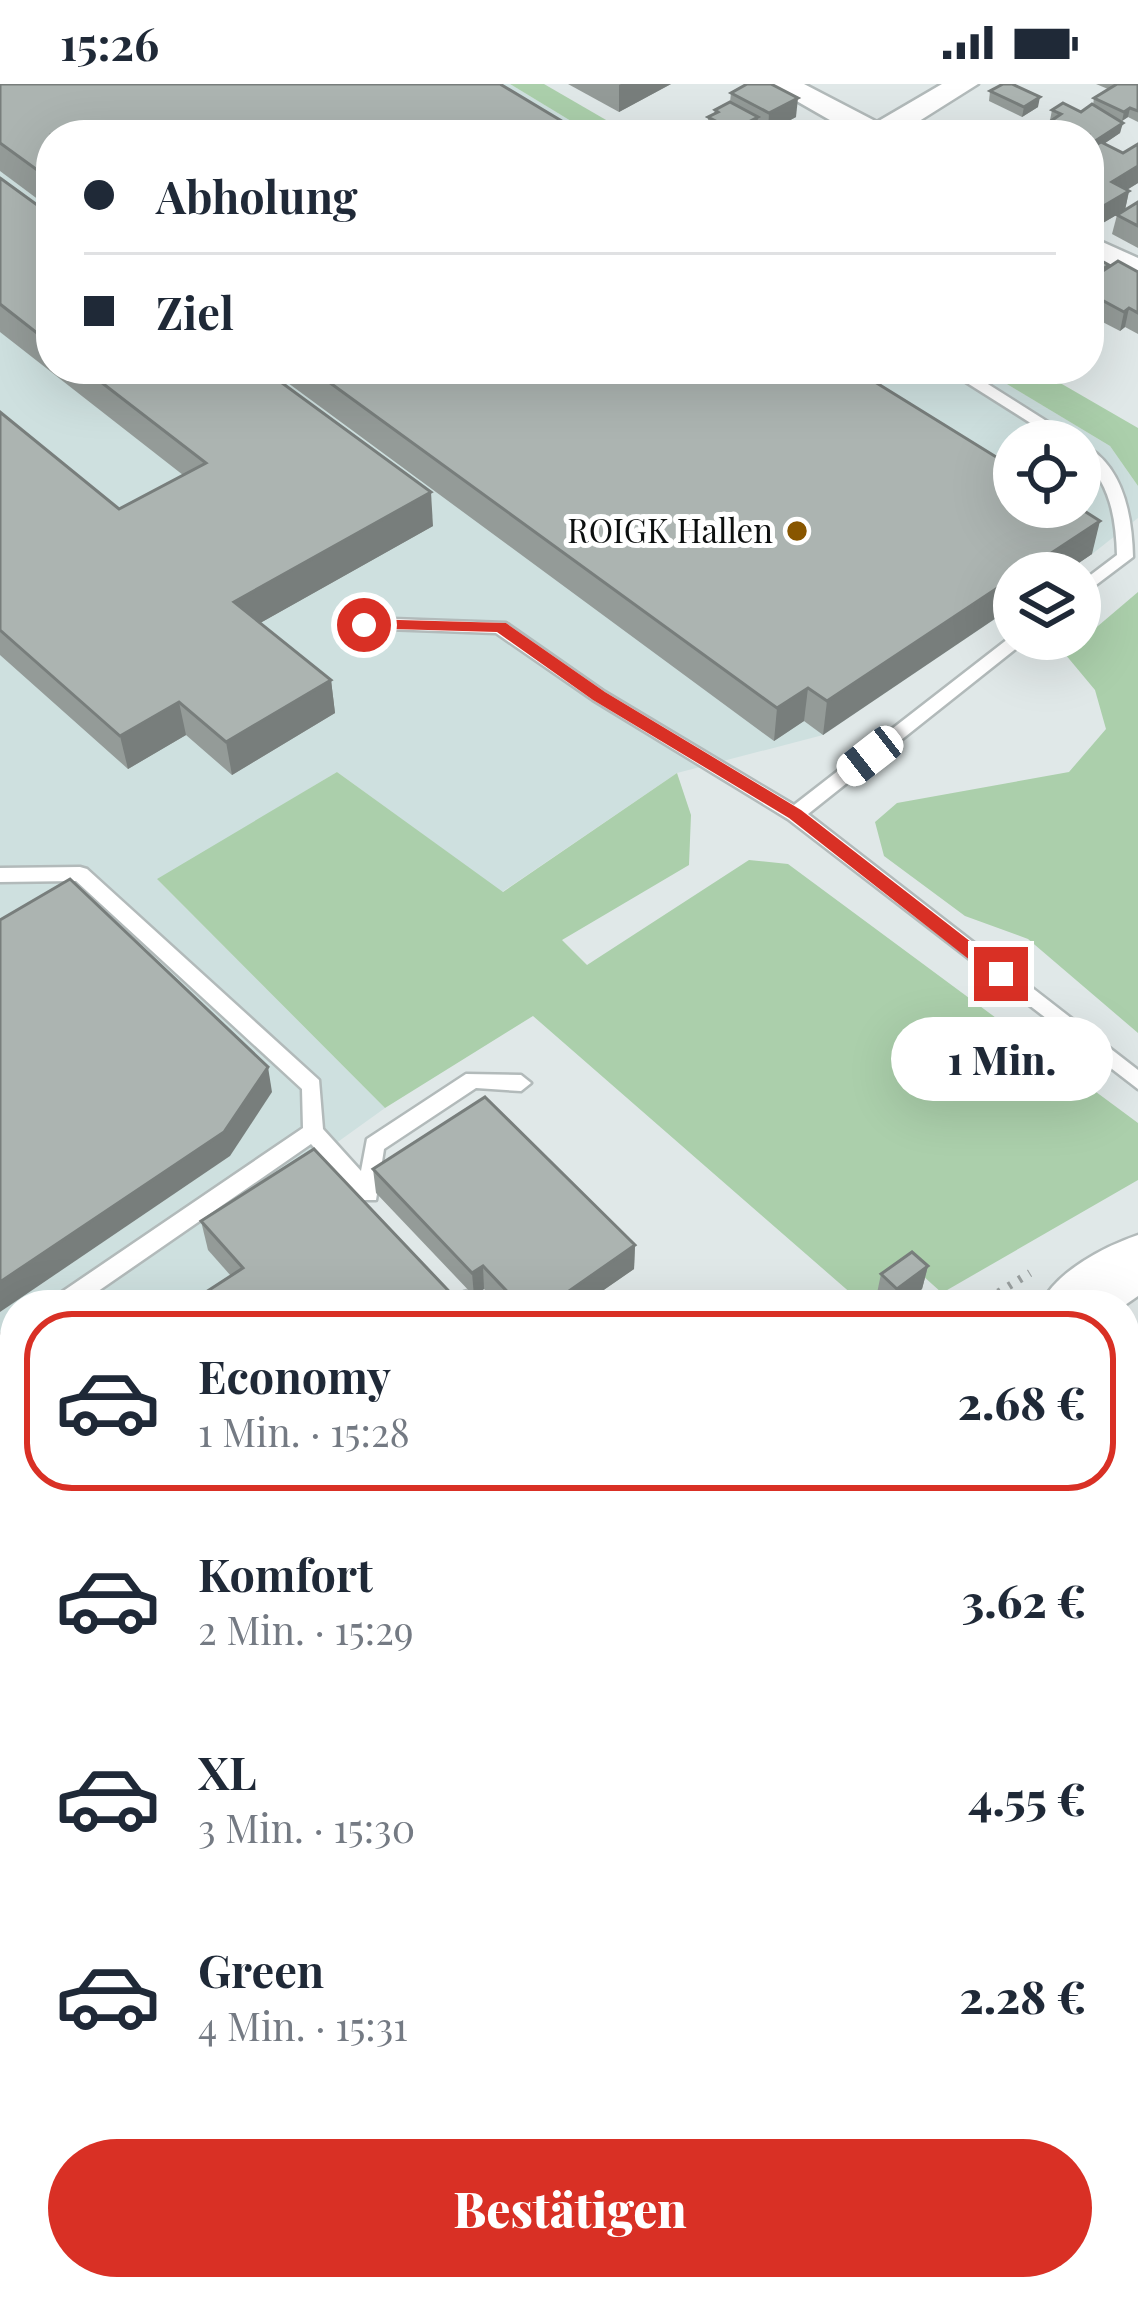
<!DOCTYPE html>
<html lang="de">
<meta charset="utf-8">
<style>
:root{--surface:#fff;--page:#f2f2f3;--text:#1f2937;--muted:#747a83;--line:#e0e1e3;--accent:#d93025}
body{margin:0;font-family:"Playfair Display",serif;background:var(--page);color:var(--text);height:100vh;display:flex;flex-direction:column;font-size:45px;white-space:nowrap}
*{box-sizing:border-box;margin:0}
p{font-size:39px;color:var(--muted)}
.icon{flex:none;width:66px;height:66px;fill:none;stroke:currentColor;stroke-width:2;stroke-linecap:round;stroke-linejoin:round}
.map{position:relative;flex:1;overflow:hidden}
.drawer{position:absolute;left:0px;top:1206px;width:1140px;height:1011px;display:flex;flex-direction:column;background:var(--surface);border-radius:48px 48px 0 0;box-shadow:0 12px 48px #0002}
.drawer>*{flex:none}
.guide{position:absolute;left:36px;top:36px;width:1068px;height:264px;border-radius:48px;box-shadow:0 12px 48px #0002;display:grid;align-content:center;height:264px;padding:0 48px;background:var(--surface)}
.fabs{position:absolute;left:993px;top:336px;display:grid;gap:24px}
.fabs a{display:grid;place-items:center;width:108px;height:108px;border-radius:50%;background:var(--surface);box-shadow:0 12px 48px #0002;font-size:60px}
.end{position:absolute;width:54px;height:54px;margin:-27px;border:15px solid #d93025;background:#fff;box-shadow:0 0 0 6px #fff}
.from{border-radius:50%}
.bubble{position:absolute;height:84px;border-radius:42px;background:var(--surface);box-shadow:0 12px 48px #0002;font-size:39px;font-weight:800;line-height:84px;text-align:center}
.car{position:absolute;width:36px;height:72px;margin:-36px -18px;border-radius:15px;box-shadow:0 0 9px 3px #0007;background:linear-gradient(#fff 24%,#345 0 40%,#fff 0 76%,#345 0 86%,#fff 0)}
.guide b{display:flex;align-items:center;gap:42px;height:114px;font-size:45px}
.guide b+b{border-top:3px solid var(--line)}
.guide i{width:30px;height:30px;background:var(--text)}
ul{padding:21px 0 0;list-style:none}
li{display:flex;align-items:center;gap:36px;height:180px;margin:0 24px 18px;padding:0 24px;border:6px solid transparent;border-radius:48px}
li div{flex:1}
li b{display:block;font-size:45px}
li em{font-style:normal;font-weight:800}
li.on{border-color:var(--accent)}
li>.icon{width:108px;height:108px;stroke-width:1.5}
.primary-button{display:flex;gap:24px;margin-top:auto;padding:24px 48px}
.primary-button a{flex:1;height:138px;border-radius:72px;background:var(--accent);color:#fff;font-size:48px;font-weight:800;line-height:138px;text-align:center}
.status{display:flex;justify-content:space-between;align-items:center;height:84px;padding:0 60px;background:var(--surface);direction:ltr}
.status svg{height:33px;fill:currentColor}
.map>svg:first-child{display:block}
.built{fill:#cee0df;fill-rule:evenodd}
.green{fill:#abcfab}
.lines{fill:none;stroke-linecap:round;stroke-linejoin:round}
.service-casing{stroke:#b2baba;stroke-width:5}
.minor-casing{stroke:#b2baba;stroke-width:5}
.secondary-casing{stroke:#b2baba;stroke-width:5}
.path-far1{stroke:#999f9f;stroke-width:8;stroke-dasharray:3 9;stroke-linecap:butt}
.path{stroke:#999f9f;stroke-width:9;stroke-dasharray:3 10;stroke-linecap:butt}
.service{fill:#fff;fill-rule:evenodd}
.minor{fill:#fff;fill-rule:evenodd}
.secondary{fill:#fff;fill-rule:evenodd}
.wall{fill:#949b98}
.shaded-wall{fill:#787e7c}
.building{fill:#acb4b1;stroke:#787e7c;stroke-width:3}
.route{fill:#d93025}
.poi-dot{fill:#885600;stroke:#fff;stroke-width:4.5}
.labels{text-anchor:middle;stroke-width:10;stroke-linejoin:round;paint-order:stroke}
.far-poi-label{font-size:33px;fill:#0c0f0f;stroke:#fff;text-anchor:end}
</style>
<div class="status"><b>15:26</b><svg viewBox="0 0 49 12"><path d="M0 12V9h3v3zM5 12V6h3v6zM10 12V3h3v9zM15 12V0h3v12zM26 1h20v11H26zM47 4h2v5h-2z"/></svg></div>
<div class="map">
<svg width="1138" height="2216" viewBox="0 0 1138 2216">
<rect width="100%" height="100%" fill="#e0e8e8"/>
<!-- built -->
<path class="built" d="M0 0H510L594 51H51V285H982L1110 362 1138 402V434L1092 470 1063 489H1014V522L823 651 677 689 502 808 337 688 158 796 385 1024 314 1075 452 1221H15V1930L0 1942ZM1014 357H1080V423H1014Z"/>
<!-- green -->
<g class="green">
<polygon points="510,0 544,0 632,51 594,51"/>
<polygon points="982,285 1036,285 1138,344 1138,402 1110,362"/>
<polygon points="1138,508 1138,949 1028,855 965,832 884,772 875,738 897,719 1069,688 1106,645 1095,606 1065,570"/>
<polygon points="337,688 503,808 677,689 691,731 689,781 562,856 587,881 749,776 788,780 1138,1039 1138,1096 942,1209 912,1182 861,1218 533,932 385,1024 157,795"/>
</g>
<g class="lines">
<!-- service casing -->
<g class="service-casing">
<g id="service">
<polygon points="945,285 964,285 1078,357 1059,357"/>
<path d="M1080 359C1123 379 1132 430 1133 473L1080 513V499L1117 471C1116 434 1110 397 1080 372Z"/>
<polygon points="364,534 506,539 605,608 794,721 1013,551 1014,555 1028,555 808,730 1138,986 1138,1005 788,735 593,616 496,549 358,544 355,540"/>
<polygon points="80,783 87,785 319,996 323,1045 361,1087 367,1055 466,990 521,991 531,999 521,1007 476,1004 384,1065 376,1116 362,1116 311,1060 78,1221 50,1221 53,1214 303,1044 302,1005 76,797 0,798 0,784"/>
<polygon points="472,1206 480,1208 488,1221 464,1221 461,1215 464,1208"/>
<polygon points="15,1244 15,1265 0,1272 0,1251"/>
</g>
</g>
<!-- minor casing -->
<g class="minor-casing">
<g id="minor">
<polygon points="767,0 804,0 877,38 942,0 978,0 897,51 856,51"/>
<polygon points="1089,152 1138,174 1138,197 1089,174"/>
</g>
</g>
<!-- secondary casing -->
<g class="secondary-casing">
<g id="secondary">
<path d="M1138 1151V1212L1125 1221H1040C1057 1187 1103 1163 1138 1151Z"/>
<polygon points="15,2003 15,2092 0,2098 0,2009"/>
</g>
</g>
<!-- path-far1 -->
<g class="path-far1">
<polyline points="978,1221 1030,1189"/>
<polyline points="1125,1270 1138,1260"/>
</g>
<!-- path -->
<polyline class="path" points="0,2167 15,2154"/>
<!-- service -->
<use href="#service" class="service"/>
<!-- minor -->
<use href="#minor" class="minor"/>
<!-- secondary -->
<use href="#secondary" class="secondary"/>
</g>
<!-- wall -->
<g class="wall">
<polygon points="0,0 51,51 51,125 0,87"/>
<polygon points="568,0 671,0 619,28"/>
<polygon points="1096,0 1138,0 1138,38 1128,33 1122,37 1120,49 1105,59 1138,99 1127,106 1129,107 1125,126 1096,143 1089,139 1089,51 1047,45 1048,39 1052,37 1050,36 1052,26 1081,28 1093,21 1094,14 1108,5"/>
<polygon points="990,7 1038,23 1022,33 989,17"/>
<polygon points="731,9 796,33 768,48 757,43 742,51 722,51 708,43 708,33 714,30 715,26 730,18"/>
<polygon points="0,94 51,131 51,285 263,285 433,442 260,539 331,596 335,629 232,691 186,651 128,685 0,571 0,328 119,425 183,391 0,248"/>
<polygon points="1138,118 1138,164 1112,150 1117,131"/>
<polygon points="1089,170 1109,183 1138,188 1138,250 1125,243 1120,247 1089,231"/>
<polygon points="269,285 854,285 1092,470 1064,489 1014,489 823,651 804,637 774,657"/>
<polygon points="373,1085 635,1161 634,1185 582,1221 499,1221 484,1205 474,1212 376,1109"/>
<polygon points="201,1137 462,1221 231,1192 208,1166"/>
<polygon points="928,1182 922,1205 901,1221 884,1221 876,1214 881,1190"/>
</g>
<!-- shaded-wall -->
<g class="shaded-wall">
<polygon points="621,0 671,0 619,28 619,1"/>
<polygon points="1040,13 1038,23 1022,33 1024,23"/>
<polygon points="798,14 796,33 768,48 769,29"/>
<polygon points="1130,24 1128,33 1122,37 1124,28"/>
<polygon points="758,33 757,43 742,51 732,51 733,46"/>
<polygon points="1123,39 1120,49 1089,70 1089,61"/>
<polygon points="1138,82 1138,99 1108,117 1112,98"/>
<polygon points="1129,107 1125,126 1096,143 1100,124"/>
<polygon points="1129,224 1125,243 1120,247 1124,228"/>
<polygon points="431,408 433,442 239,551 234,518"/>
<polygon points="1100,437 1092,470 1064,489 1021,489"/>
<polygon points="1014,493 1014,522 823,651 827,617"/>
<polygon points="331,596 335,629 232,691 226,658"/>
<polygon points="808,604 804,637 774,657 777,624"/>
<polygon points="179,618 186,651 128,685 120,652"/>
<polygon points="268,983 272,1008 230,1072 0,1228 0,1198"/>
<polygon points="635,1161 634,1185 582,1221 549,1221"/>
<polygon points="483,1182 484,1205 474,1212 472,1189"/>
<polygon points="928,1182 922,1205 901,1221 893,1221 897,1205"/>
<polygon points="15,1591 15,1623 0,1634 0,1602"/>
<polygon points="1138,1721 1138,1732 1125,1745 1125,1734"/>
</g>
<!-- building -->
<g class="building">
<polygon points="0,0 500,0 585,51 51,51 51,96 0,59"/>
<polygon points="747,0 771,0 798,14 769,29 731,9"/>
<polygon points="1003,0 1012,0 1040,13 1024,23 990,7"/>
<polygon points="1117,0 1138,0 1138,27 1130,24 1124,28 1094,14"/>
<polygon points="730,18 758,33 733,46 708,33 718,28 715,26"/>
<polygon points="1063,19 1081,28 1092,20 1123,39 1089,61 1089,51 1029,51 1053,42 1048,39 1061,30 1052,26"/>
<polygon points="1101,58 1123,69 1138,60 1138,82 1112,98 1129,107 1100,124 1089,118 1089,65"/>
<polygon points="0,94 51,131 51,260 0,220"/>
<polygon points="1138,118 1138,142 1117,131"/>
<polygon points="1089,170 1109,181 1089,194"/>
<polygon points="1118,177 1138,188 1138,229 1129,224 1124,228 1089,209 1089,196"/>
<polygon points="84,285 263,285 431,408 234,518 331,596 226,658 179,618 120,652 0,546 0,328 119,425 206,379"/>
<polygon points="311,285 854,285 1014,384 1014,423 1078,423 1100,437 1021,489 1014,489 1014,493 827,617 808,604 777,624"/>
<polygon points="70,795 268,983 224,1048 0,1198 0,836"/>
<polygon points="485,1013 635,1161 549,1221 520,1221 483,1182 472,1189 373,1085"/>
<polygon points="314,1065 462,1221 186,1221 243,1184 201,1137"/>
<polygon points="912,1168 928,1182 897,1205 881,1190"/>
<polygon points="1138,1290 1138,1721 1125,1734 1125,1301"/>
<polygon points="0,1345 15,1363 15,1591 0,1602"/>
<polygon points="36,2202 193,2202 202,2216 19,2216"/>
</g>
<!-- route -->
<polygon class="route" points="364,535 506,539 605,608 801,726 1007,886 1007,895 994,895 789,734 593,616 497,548 359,544 359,537"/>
<!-- markers -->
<circle class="poi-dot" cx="797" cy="447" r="12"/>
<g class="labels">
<!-- far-poi labels -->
<g class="far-poi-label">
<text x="773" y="459">ROIGK Hallen</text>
</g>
</g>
</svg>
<div class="fabs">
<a><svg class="icon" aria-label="locate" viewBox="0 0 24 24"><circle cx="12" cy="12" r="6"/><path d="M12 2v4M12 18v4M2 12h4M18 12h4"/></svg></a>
<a><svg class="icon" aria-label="layers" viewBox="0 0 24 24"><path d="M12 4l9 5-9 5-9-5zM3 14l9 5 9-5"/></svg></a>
</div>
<i class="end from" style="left:364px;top:541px"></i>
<i class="end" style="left:1001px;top:890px"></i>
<div class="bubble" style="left:891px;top:933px;width:222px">1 Min.</div>
<i class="car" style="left:870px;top:672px;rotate:232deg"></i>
<div class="guide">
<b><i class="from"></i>Abholung</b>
<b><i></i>Ziel</b>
</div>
<section class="drawer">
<ul>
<li class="on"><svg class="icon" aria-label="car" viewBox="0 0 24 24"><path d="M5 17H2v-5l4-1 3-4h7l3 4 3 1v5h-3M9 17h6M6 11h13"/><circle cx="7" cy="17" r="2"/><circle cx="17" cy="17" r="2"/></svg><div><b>Economy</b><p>1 Min. · 15:28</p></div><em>2.68 €</em></li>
<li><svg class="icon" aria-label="car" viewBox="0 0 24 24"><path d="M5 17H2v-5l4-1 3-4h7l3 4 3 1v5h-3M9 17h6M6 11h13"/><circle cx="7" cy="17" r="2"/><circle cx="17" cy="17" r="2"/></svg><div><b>Komfort</b><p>2 Min. · 15:29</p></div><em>3.62 €</em></li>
<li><svg class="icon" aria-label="car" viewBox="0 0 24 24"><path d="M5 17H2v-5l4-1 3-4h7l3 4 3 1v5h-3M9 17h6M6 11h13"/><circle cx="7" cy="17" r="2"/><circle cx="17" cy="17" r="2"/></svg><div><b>XL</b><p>3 Min. · 15:30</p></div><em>4.55 €</em></li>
<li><svg class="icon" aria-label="car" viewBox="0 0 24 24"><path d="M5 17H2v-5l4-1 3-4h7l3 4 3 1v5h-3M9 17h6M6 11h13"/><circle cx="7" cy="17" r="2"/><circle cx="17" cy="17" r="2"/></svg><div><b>Green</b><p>4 Min. · 15:31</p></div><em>2.28 €</em></li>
</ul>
<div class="primary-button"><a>Bestätigen</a></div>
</section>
</div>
